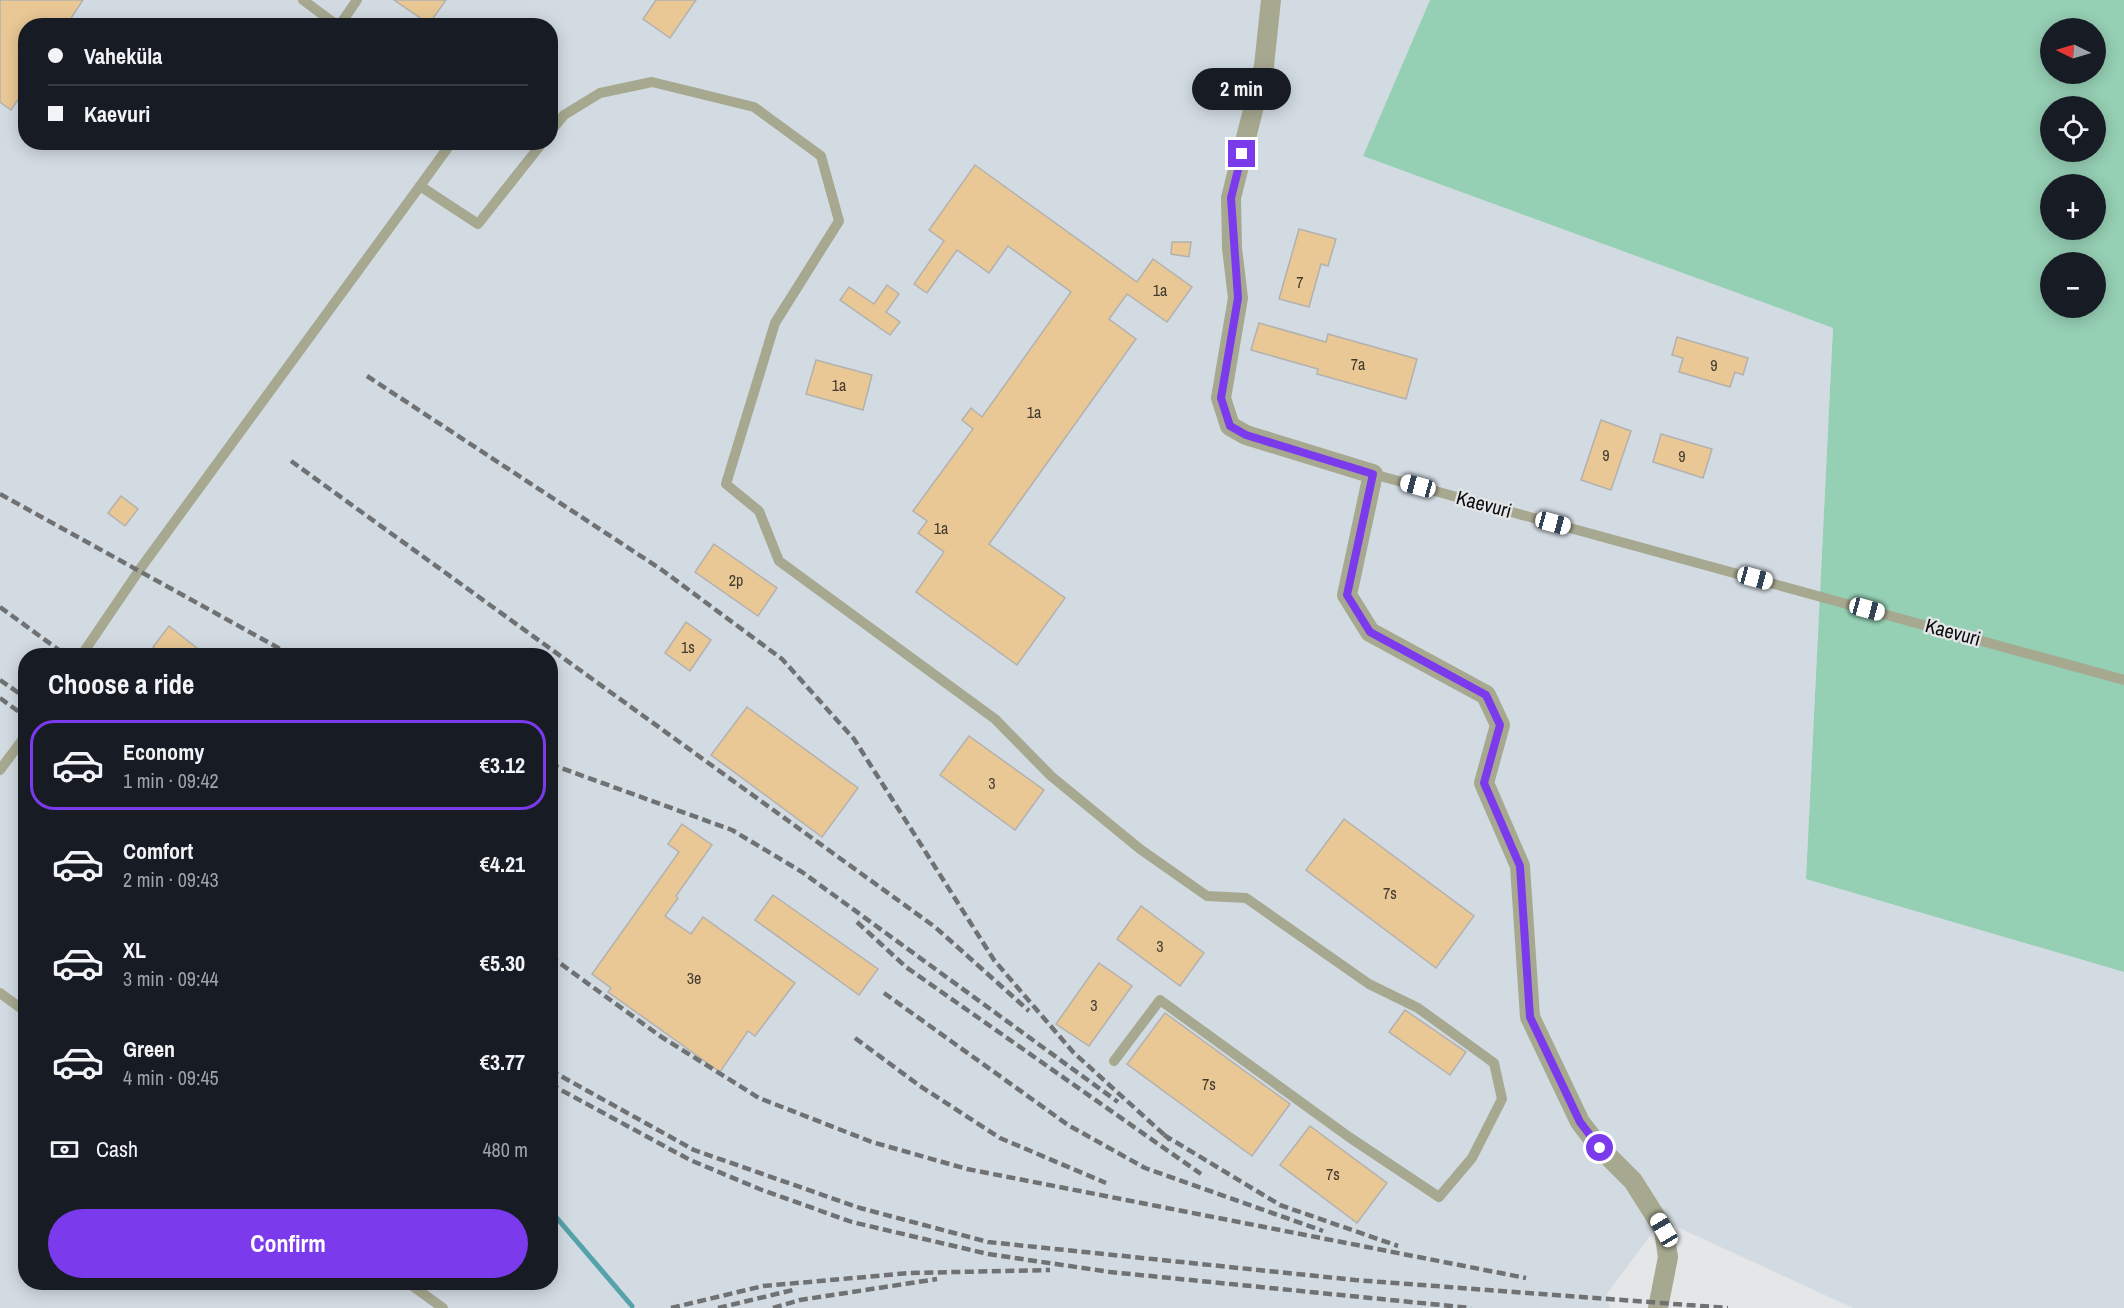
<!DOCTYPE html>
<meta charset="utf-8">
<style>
:root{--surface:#171b24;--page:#20242c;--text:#f1f3f6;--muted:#9ea1a6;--line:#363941;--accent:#7c3aed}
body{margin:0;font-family:"Archivo Narrow",sans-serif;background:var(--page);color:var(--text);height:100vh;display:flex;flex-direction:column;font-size:22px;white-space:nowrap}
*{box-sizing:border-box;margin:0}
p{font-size:20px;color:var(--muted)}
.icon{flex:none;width:33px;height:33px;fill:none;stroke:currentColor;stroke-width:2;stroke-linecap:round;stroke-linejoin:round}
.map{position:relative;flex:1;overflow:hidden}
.sheet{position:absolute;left:18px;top:648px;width:540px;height:642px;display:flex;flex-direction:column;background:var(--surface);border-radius:24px;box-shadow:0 3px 15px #0003}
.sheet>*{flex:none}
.hud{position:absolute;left:18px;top:18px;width:540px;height:132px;border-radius:24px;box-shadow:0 3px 15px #0003;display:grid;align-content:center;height:132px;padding:0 30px;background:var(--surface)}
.needle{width:39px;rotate:275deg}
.controls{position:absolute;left:2040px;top:18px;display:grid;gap:12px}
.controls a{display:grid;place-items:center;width:66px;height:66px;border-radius:50%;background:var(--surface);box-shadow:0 3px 15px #0003;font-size:30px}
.end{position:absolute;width:27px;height:27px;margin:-14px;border:8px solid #7c3aed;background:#fff;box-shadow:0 0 0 3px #fff}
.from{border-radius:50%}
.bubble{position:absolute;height:42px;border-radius:21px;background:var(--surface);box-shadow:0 3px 15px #0003;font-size:20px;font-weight:700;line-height:42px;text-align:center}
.car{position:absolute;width:18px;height:36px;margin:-18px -9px;border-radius:8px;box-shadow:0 0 4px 2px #0007;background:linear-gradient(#fff 24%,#345 0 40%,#fff 0 76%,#345 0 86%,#fff 0)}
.hud b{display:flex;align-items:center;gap:21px;height:57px;font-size:22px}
.hud b+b{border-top:2px solid var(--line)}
.hud i{width:15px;height:15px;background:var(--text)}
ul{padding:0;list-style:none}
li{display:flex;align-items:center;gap:18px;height:90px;margin:0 12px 9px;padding:0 18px;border:3px solid transparent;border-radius:24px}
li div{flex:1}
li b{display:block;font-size:22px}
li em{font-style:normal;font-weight:700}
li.selected{border-color:var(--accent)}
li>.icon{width:54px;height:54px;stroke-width:1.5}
h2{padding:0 30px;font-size:27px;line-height:72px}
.pay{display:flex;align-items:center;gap:15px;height:66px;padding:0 30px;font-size:22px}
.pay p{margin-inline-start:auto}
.button{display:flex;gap:12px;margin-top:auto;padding:12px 30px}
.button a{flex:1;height:69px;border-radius:36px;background:var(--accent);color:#fff;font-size:24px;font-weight:700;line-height:69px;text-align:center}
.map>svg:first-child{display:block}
.built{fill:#d2dbe2;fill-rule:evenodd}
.green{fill:#95cfb4;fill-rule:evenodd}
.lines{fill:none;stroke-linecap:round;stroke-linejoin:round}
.stream{stroke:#55a2aa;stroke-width:5}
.building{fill:#e9c895;stroke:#b3b1af;stroke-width:1.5}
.service{stroke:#a7a890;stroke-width:10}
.minor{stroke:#a7a890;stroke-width:20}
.rail{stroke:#6f7172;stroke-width:4.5;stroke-dasharray:9 4.5;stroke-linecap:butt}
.route{stroke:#7c3aed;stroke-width:8}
.labels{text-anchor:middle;stroke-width:4.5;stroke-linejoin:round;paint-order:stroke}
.number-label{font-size:16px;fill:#423b2f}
.street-label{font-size:20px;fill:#0b0c0d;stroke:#e4e6e8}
</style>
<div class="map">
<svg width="2124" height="1308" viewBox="0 0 2124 1308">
<rect width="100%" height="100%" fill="#e4e6e8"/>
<!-- built -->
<path class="built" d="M0 0H1430L1363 156 1833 328 1806 879 2124 972V1308H1853L1662 1220 1606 1295 1610 1308H0ZM26 26H550V142H26ZM26 656H550V1282H26Z"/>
<!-- green -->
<path class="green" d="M1430 0H2124V972L1806 879 1833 328 1363 156ZM2050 28H2096V74H2050ZM2050 106H2096V152H2050ZM2050 184H2096V230H2050ZM2050 262H2096V308H2050Z"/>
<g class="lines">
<!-- stream -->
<polyline class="stream" points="550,1210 632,1306"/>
</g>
<!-- building -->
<g class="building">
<polygon points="0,0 83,0 66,26 26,26 26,88 11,110 0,102"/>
<polygon points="394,0 446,0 429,24"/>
<polygon points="656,0 696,0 670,38 643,19"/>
<polygon points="975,165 1137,282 1153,259 1192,287 1167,322 1127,294 1109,319 1136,339 989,544 1065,598 1017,665 916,592 944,552 918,533 927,521 913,511 973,429 962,420 971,408 982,417 1071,292 1008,246 989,273 957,250 927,293 914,284 944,241 929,230"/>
<polygon points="1299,229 1336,239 1328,266 1321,264 1309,307 1279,299"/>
<polygon points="1172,242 1191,242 1189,257 1171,254"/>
<polygon points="887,285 899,294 886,312 900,322 890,335 840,300 849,287 874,304"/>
<polygon points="1259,323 1326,342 1328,334 1417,359 1406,399 1317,374 1318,369 1251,350"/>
<polygon points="1677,337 1748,358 1743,375 1735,372 1730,387 1679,372 1683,358 1672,355"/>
<polygon points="816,360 872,375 863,410 806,394"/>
<polygon points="1601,420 1631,431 1611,490 1581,480"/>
<polygon points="1661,434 1712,449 1703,478 1653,462"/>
<polygon points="121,496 138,509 125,526 108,513"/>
<polygon points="714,544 777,588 758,616 695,572"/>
<polygon points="686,622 711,640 690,671 665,653"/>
<polygon points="169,626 207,656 163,656 153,647"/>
<polygon points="747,707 858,788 822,837 711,755"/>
<polygon points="969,736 1044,790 1015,830 940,775"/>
<polygon points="1344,819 1474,916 1436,968 1306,870"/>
<polygon points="682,824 712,845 676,896 678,898 665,916 691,934 703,917 795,983 755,1036 748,1031 720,1072 608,992 611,988 592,974 679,852 668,844"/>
<polygon points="773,895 878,969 859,995 755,920"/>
<polygon points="1141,906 1204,953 1180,986 1117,939"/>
<polygon points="1099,963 1132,986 1089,1046 1056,1024"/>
<polygon points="1405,1010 1466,1052 1450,1075 1389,1032"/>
<polygon points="1165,1013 1290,1104 1252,1156 1127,1064"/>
<polygon points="1310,1126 1387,1183 1357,1223 1280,1165"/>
</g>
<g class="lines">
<!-- service -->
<g class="service">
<polyline points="303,0 338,26"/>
<polyline points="339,26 357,0"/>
<polyline points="550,132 564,115 600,93 652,82 754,107 821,156 839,221 775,323 726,484 759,511 779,561 995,719 1051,776 1140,849 1207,896 1246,898 1369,984 1418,1008 1494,1063 1502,1099 1472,1158 1439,1197 1349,1137 1160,1000 1114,1061"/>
<polyline points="420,186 478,224 543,142"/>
<polyline points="1373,474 2124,680"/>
<polyline points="81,656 140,569 420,186 449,146 448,142"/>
<polyline points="0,770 26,735"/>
<polyline points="0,993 26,1012"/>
<polyline points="407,1282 443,1308"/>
</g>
<!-- minor -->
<polyline class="minor" points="1271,0 1264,66 1231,198 1232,248 1238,298 1221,398 1230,426 1246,435 1373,474 1347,595 1370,632 1486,695 1500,725 1484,783 1520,866 1530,1017 1580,1122 1600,1148 1633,1181 1664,1230 1668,1257 1658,1308"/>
<!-- rail -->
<g class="rail">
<polyline points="367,376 662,570 782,659 854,739 994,960 1073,1052 1170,1140"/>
<polyline points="291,461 935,927 1029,1011"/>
<polyline points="0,494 293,656"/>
<polyline points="0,607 67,656"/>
<polyline points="0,680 26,698"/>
<polyline points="0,698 26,717"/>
<polyline points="550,764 732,830 802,872 1118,1102"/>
<polyline points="857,922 906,967 1201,1174"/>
<polyline points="550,956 660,1036 759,1098 872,1142 967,1169 1526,1278"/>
<polyline points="884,993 1068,1125 1145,1168 1323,1231"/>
<polyline points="855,1038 920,1086 1000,1138 1106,1183"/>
<polyline points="550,1070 694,1150 860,1208 988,1242 1355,1280 1728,1308"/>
<polyline points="550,1084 690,1160 762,1190 852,1222 988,1254 1110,1272 1471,1308"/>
<polyline points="1164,1135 1280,1205 1398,1246"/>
<polyline points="671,1308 763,1286 910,1273 1050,1270"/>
<polyline points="718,1308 793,1290"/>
<polyline points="773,1308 800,1300 937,1279"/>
</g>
</g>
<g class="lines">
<!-- route -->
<polyline class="route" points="1242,154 1231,198 1238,298 1221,398 1230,426 1246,435 1373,474 1347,595 1370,632 1486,695 1500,725 1484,783 1520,866 1530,1017 1580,1122 1600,1148"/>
</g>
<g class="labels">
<!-- number labels -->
<g class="number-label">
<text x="1300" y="288">7</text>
<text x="1160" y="296">1a</text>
<text x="1358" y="370">7a</text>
<text x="1714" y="371">9</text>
<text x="839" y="391">1a</text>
<text x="1034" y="418">1a</text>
<text x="1606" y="461">9</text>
<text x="1682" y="462">9</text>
<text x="941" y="534">1a</text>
<text x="736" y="586">2p</text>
<text x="688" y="653">1s</text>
<text x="992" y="789">3</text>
<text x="1390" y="899">7s</text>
<text x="1160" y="952">3</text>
<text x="694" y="984">3e</text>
<text x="1094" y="1011">3</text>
<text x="1209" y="1090">7s</text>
<text x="1333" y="1180">7s</text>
</g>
<!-- street labels -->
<g class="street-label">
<text transform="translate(1484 504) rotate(15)" y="7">Kaevuri</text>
<text transform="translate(1953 632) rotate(15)" y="7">Kaevuri</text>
</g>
</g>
</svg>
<div class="controls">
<a><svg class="needle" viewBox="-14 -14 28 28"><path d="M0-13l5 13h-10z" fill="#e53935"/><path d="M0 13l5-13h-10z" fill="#9ea1a6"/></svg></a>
<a><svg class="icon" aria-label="locate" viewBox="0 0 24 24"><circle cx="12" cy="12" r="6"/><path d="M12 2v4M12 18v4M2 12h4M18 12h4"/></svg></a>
<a>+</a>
<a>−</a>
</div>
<i class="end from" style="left:1600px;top:1148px"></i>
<i class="end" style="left:1242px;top:154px"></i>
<div class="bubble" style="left:1192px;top:68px;width:99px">2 min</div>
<i class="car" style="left:1418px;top:486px;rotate:285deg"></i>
<i class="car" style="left:1553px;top:523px;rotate:105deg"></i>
<i class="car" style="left:1755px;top:578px;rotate:105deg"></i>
<i class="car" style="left:1867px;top:609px;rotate:105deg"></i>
<i class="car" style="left:1664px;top:1230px;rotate:330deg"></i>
<div class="hud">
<b><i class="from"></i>Vaheküla</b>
<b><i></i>Kaevuri</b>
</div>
<section class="sheet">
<h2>Choose a ride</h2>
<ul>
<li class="selected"><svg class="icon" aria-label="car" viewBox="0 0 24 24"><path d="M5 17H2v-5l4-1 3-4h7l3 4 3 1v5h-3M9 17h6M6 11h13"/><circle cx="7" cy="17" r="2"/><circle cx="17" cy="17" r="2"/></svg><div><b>Economy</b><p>1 min · 09:42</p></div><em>€3.12</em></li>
<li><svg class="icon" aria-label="car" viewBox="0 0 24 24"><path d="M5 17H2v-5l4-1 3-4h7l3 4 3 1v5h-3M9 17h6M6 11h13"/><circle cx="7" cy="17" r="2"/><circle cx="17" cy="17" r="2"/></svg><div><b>Comfort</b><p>2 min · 09:43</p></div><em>€4.21</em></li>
<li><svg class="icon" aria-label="car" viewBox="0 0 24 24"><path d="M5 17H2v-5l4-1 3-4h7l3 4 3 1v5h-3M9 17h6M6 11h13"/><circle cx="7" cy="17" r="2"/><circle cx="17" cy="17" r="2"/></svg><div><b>XL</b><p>3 min · 09:44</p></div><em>€5.30</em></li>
<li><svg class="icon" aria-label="car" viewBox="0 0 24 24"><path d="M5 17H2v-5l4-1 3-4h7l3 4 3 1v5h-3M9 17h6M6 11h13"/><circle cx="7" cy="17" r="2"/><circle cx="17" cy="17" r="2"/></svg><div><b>Green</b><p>4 min · 09:45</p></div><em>€3.77</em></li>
</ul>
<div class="pay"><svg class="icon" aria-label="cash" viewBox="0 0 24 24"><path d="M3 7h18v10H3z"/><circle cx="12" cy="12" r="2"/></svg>Cash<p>480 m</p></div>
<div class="button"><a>Confirm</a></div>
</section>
</div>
